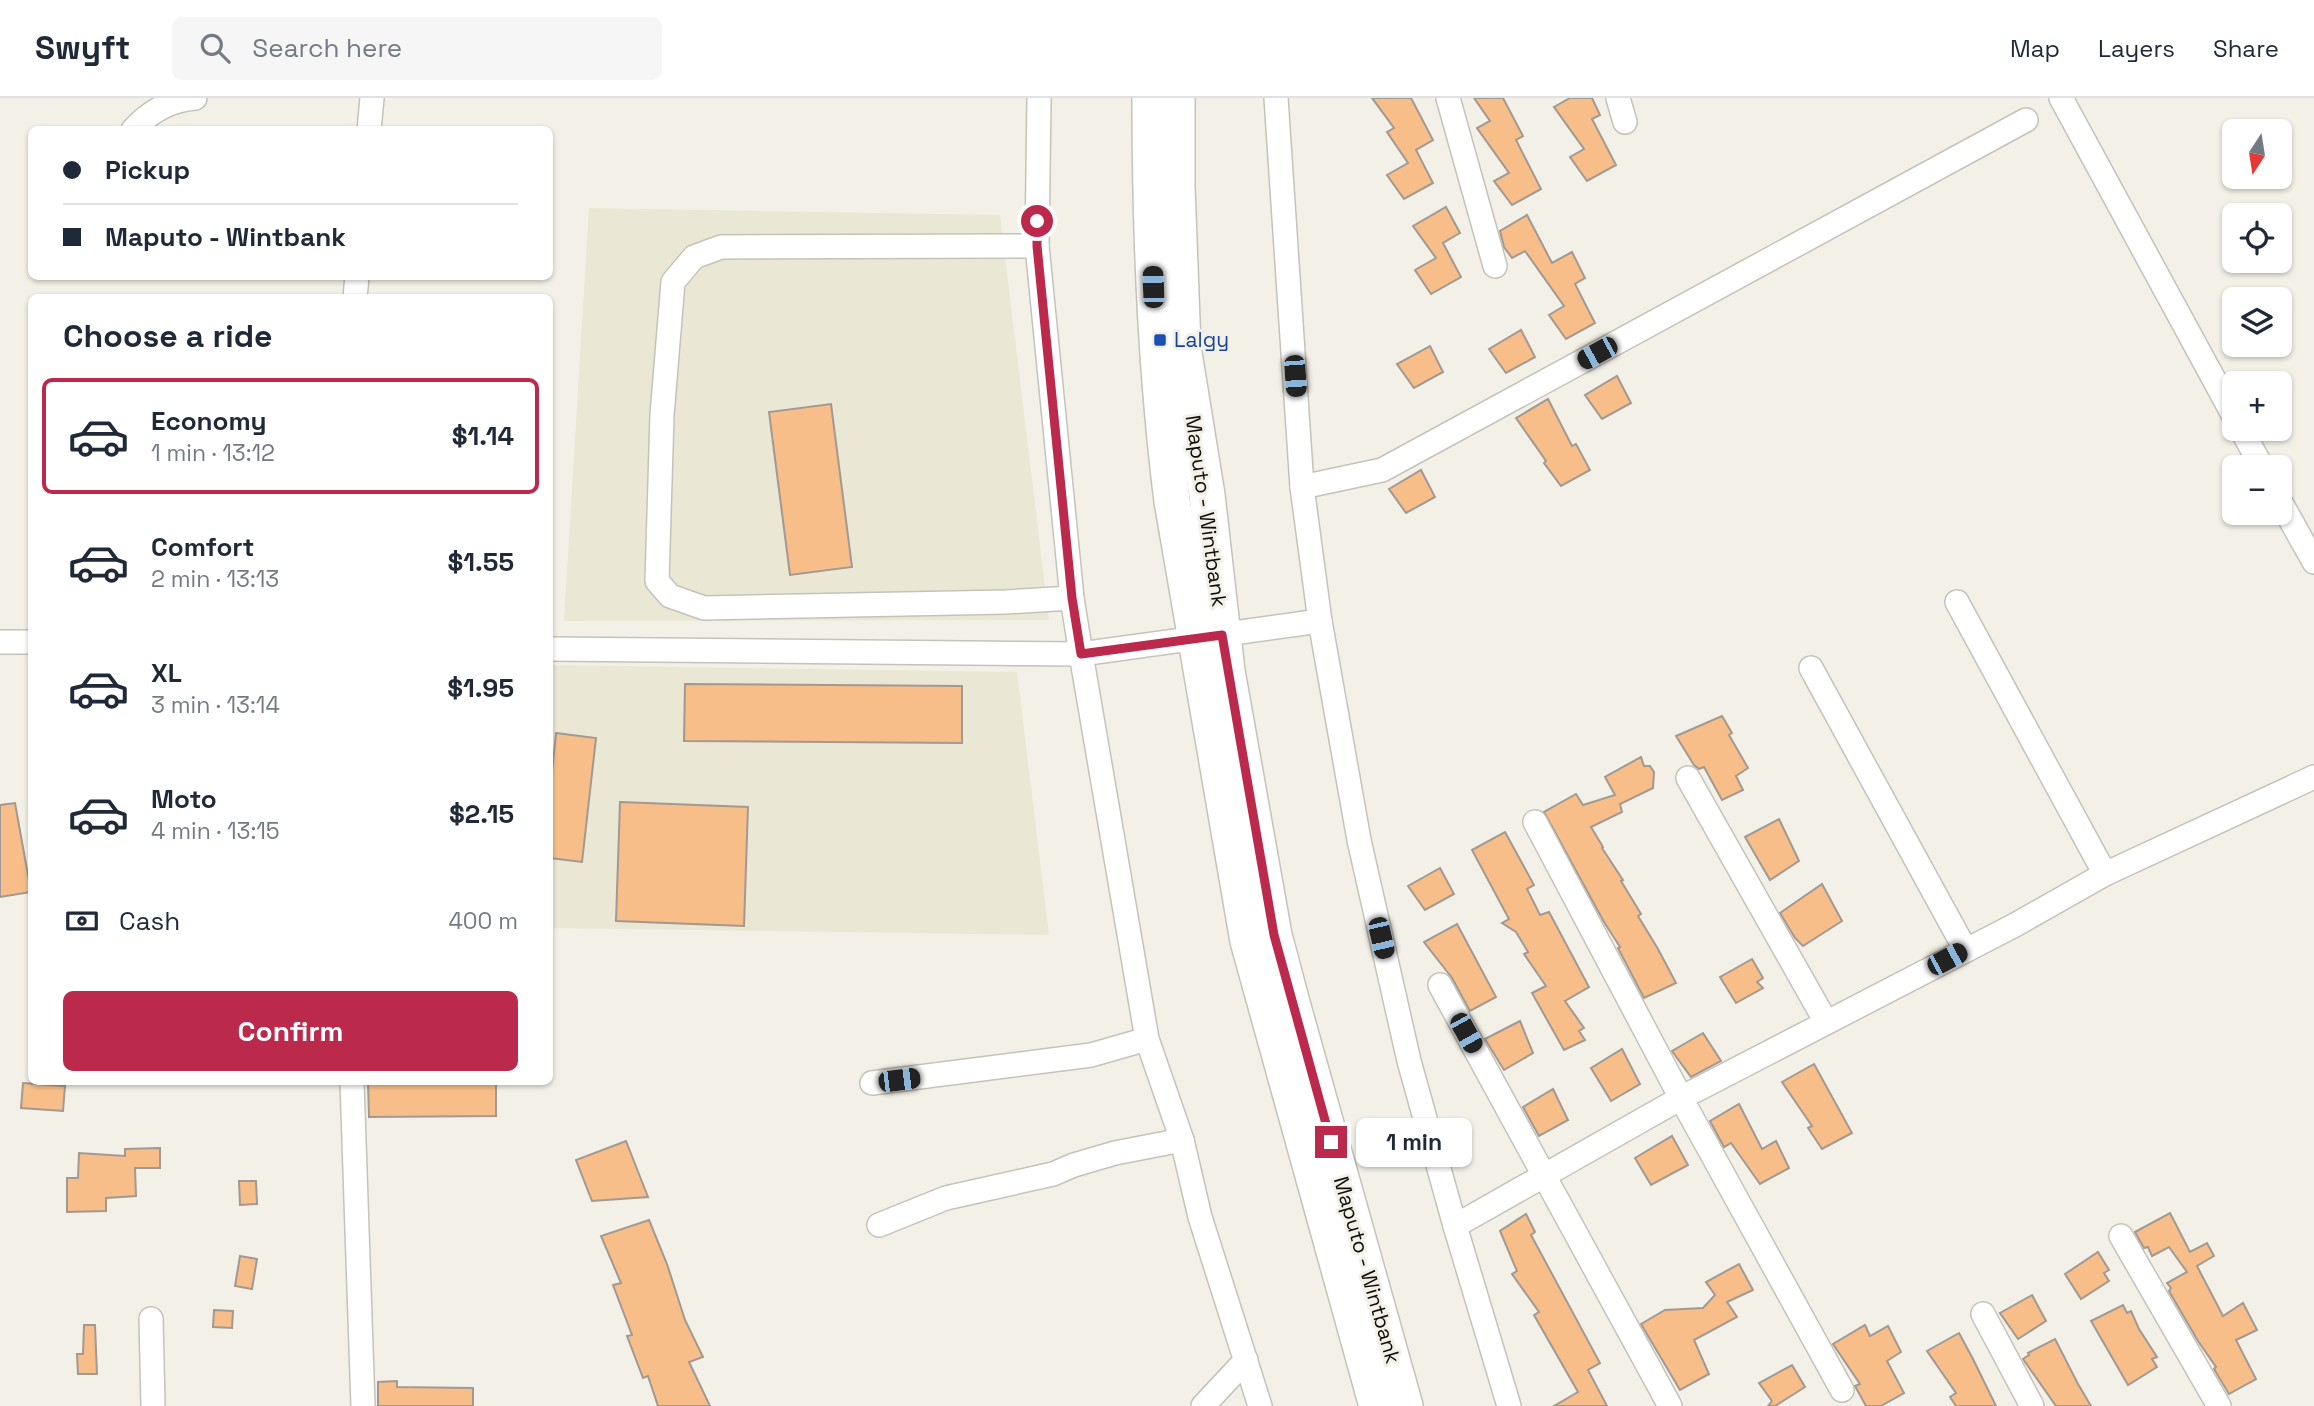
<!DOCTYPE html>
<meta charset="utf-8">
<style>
:root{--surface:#fff;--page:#f6f6f7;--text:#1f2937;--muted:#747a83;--line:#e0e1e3;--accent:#bb2a4c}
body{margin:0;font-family:"Space Grotesk",sans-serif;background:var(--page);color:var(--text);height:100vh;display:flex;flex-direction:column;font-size:26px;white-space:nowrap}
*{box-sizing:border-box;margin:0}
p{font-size:23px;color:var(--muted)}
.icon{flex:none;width:38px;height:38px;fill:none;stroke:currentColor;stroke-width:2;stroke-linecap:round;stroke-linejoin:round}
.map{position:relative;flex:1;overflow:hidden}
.panel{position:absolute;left:28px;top:196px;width:525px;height:791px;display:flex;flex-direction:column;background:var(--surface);border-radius:10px;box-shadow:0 2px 5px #0004}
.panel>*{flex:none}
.banner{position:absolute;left:28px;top:28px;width:525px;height:154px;border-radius:10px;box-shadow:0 2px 5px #0004;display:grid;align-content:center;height:154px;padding:0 35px;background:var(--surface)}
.needle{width:46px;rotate:192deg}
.buttons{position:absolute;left:2222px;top:21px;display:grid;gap:14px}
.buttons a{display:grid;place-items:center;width:70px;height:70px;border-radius:10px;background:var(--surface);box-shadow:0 2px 5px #0004;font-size:35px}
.end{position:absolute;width:32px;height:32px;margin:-16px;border:9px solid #bb2a4c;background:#fff;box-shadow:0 0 0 4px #fff}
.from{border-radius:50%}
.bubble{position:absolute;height:49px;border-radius:10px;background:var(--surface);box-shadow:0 2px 5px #0004;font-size:23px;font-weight:600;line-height:49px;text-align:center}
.car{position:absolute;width:21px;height:42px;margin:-21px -10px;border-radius:9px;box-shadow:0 0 5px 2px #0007;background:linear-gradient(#222 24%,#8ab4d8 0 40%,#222 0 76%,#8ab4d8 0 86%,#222 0)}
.banner b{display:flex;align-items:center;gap:24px;height:66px;font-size:26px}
.banner b+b{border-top:2px solid var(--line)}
.banner i{width:18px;height:18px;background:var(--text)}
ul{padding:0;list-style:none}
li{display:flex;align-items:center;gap:21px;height:116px;margin:0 14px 10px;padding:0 21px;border:4px solid transparent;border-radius:10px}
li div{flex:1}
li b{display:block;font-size:26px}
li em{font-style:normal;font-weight:600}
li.current{border-color:var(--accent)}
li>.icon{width:63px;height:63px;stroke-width:1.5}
h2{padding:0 35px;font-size:32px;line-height:84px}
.pay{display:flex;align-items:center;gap:18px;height:77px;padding:0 35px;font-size:26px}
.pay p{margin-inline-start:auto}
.primary-button{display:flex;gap:14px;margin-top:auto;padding:14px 35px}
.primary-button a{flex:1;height:80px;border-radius:10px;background:var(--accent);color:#fff;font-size:28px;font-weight:600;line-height:80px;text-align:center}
header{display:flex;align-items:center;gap:42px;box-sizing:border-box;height:98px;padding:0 35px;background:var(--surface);border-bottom:2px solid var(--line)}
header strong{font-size:33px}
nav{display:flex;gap:38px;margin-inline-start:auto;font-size:24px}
.search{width:490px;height:63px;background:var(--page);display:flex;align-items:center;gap:18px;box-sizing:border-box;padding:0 24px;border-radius:10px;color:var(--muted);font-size:26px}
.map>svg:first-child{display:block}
.built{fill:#eae7d5}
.building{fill:#f7be8a;stroke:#a29992;stroke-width:2}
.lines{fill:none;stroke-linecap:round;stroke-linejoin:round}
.minor-casing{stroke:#c5c3b9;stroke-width:26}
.highway-casing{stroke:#c5c3b9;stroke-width:38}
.minor{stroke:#fff;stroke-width:23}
.highway{stroke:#fff;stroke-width:35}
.route{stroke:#bb2a4c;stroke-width:9}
.transit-dot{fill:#1a4fb4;stroke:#f3f1e7;stroke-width:2.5}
.labels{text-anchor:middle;stroke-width:6;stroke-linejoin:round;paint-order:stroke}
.transit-label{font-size:21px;fill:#164399;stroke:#f3f1e7;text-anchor:start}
.street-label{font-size:21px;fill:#0f0e0b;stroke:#f3f1e7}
</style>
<header>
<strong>Swyft</strong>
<div class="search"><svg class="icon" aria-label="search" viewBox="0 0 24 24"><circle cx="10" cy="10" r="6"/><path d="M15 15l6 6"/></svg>Search here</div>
<nav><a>Map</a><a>Layers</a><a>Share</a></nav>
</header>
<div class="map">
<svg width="2314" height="1308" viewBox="0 0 2314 1308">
<rect width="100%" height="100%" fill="#f3f1e7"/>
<!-- built -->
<g class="built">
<polygon points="589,110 1000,117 1049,522 564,523"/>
<polygon points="550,567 1017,574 1049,837 550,830"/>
</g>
<!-- building -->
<g class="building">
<polygon points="1372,0 1411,0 1433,42 1416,52 1433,85 1404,101 1387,77 1408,65 1387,34 1394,30"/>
<polygon points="1474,0 1503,0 1523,38 1516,42 1541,91 1512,107 1494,83 1509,75 1477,30 1490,23"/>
<polygon points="1570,0 1592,0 1600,17 1592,21 1616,67 1587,83 1570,59 1584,51 1554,9"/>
<polygon points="1446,109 1460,135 1443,145 1461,179 1431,196 1415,172 1436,160 1413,128"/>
<polygon points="1527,117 1552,165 1572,154 1585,180 1575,186 1595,225 1566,241 1549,217 1564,208 1525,153 1512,160 1504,149 1500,133"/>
<polygon points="1521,232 1535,259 1506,275 1489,251"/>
<polygon points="1430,248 1443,274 1414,290 1397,266"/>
<polygon points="1617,278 1631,305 1602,321 1585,297"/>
<polygon points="1548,301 1572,348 1576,346 1590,372 1561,388 1544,365 1546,363 1516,320"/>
<polygon points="831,306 852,469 790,477 769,314"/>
<polygon points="1421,372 1435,399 1406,415 1389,391"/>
<polygon points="685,586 962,588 962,645 684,643"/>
<polygon points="1722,618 1732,635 1729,637 1748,670 1736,678 1743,692 1722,702 1704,669 1699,671 1694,667 1676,638"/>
<polygon points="556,635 596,640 582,764 550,760 550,695"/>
<polygon points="1641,659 1644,668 1650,668 1654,674 1653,690 1620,706 1622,714 1591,729 1603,749 1602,750 1623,782 1621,783 1641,816 1638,818 1658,851 1676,885 1644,900 1618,850 1620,849 1604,824 1544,714 1576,696 1583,707 1615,697 1605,679"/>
<polygon points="620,704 748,709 744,828 616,823"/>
<polygon points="15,705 31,794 0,799 0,707"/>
<polygon points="1779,721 1799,763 1770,782 1745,739"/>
<polygon points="1505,734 1534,787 1527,791 1540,817 1549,814 1589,889 1565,903 1584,930 1579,933 1585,942 1564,952 1532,895 1546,888 1524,856 1528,854 1516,834 1502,825 1509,821 1472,752"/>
<polygon points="1440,770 1454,796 1425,812 1408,788"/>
<polygon points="1822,786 1842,823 1803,848 1795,840 1780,815"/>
<polygon points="1457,826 1496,899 1470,913 1452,880 1424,844"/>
<polygon points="1752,861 1763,880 1757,884 1763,890 1736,905 1720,879"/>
<polygon points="1520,923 1533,955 1504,972 1485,941"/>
<polygon points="1703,935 1721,963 1691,979 1672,953"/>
<polygon points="1622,951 1640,986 1611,1003 1591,970"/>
<polygon points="1814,966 1852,1035 1822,1051 1808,1030 1812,1028 1782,984"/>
<polygon points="368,984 496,984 496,1018 369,1019"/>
<polygon points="23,985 65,988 63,1013 21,1010"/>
<polygon points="1553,991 1568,1022 1539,1038 1523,1009"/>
<polygon points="1739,1006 1762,1051 1776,1043 1789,1070 1760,1086 1731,1045 1724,1049 1710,1023"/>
<polygon points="1672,1038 1688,1067 1651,1087 1635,1060"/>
<polygon points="626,1043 648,1099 592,1103 576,1062"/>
<polygon points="160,1050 160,1070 135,1070 136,1098 106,1100 106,1113 67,1114 67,1080 78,1080 79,1055 125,1058 125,1051"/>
<polygon points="239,1083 256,1083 257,1106 240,1107"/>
<polygon points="2170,1115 2190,1154 2207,1145 2214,1158 2197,1168 2223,1218 2243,1205 2257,1232 2236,1242 2256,1281 2229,1296 2214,1271 2216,1269 2198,1243 2169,1193 2171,1190 2167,1185 2187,1174 2169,1149 2152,1158 2148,1149 2144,1150 2135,1134"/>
<polygon points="1526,1116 1535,1134 1531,1137 1600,1265 1588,1272 1607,1308 1554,1308 1578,1294 1534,1217 1539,1214 1512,1176 1517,1173 1500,1133"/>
<polygon points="649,1122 667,1166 685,1222 703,1259 689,1264 710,1308 658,1308 648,1278 643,1280 627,1238 632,1237 613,1187 621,1185 601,1138"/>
<polygon points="2098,1154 2109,1172 2104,1175 2109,1183 2081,1201 2065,1176"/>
<polygon points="240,1158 257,1161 252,1191 235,1188"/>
<polygon points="1739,1166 1753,1192 1727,1204 1737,1219 1694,1242 1709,1276 1680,1292 1641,1226 1665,1212 1703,1210 1715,1197 1706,1184"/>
<polygon points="2032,1197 2046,1223 2018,1241 2000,1215"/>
<polygon points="2123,1207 2127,1215 2131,1213 2139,1231 2157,1259 2152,1261 2157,1269 2128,1287 2091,1223"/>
<polygon points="214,1212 233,1213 232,1230 213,1229"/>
<polygon points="84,1227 95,1227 97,1276 78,1276 77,1256 83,1256"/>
<polygon points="1865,1227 1870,1238 1888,1228 1901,1254 1887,1263 1904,1295 1881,1308 1866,1308 1855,1288 1860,1286 1833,1246"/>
<polygon points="1959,1235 1973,1261 1996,1308 1956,1308 1950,1299 1956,1295 1927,1253"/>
<polygon points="2055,1241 2078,1286 2091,1308 2056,1308 2023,1261 2029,1257 2028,1255"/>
<polygon points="1792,1267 1805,1289 1775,1308 1768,1308 1772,1303 1759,1285"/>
<polygon points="397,1283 397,1289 473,1290 473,1308 378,1308 378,1284"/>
</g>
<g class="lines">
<!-- minor casing -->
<g class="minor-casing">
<g id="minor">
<polyline points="1039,0 1037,148 1072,500 1081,556 1147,941 1182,1042 1200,1119 1260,1308"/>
<polyline points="1276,0 1302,389 1320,523 1359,742 1409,963 1455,1128 1509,1308"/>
<polyline points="1448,0 1495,168"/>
<polyline points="1618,0 1625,24"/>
<polyline points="2061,0 2235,320"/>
<path d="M133 32C150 13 171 2 195 0"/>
<polyline points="369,32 372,0"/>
<polyline points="1037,148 721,149 694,159 673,184 662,317 657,483 670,498 704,510 1006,504 1072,500"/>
<polyline points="355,200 357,178"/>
<polyline points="2241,331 2262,369"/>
<polyline points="1302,389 1382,372 2026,22"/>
<polyline points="2280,403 2314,464"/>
<polyline points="1957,504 2105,776"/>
<polyline points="0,544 32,544"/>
<polyline points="550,551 1081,556 1320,523"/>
<polyline points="1811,570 1965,851"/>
<polyline points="1688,680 1826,924"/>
<polyline points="1535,724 1681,1000 1842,1292"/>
<polyline points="1440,887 1670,1308"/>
<polyline points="352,984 363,1308"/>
<polyline points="872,985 1091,957 1147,941"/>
<polyline points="879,1127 946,1100 1053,1076 1074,1067 1115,1055 1182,1042"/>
<polyline points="1455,1128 1681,1000 2015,827 2105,776 2314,679"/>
<polyline points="2121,1138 2219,1308"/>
<polyline points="1983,1216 2032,1308"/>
<polyline points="151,1221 153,1308"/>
<polyline points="1203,1308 1246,1262"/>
</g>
</g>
<!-- highway casing -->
<g class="highway-casing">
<g id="highway">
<path d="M1150 0C1150 135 1155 269 1172 403L1248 843 1377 1308"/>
<polyline points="1177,0 1177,88 1183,249 1207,397 1227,573 1274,837 1292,905 1405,1308"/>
</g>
</g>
<!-- minor -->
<use href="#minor" class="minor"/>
<!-- highway -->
<use href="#highway" class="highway"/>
</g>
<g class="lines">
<!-- route -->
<polyline class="route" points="1037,123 1037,148 1072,500 1081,556 1222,537 1274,837 1331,1044"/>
</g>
<!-- markers -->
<rect class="transit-dot" x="1153" y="235" width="14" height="14" rx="3.5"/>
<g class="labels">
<!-- transit labels -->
<g class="transit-label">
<text x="1174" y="249">Lalgy</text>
</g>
<!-- street labels -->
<g class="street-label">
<text transform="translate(1206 413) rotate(82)" y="7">Maputo - Wintbank</text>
<text transform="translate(1367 1172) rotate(74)" y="7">Maputo - Wintbank</text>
</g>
</g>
</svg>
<div class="buttons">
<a><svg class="needle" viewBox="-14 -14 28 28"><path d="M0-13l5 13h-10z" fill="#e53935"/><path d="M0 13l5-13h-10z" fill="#747a83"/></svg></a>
<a><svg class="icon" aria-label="locate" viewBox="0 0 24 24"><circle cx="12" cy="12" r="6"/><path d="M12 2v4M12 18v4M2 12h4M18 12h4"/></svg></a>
<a><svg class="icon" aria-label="layers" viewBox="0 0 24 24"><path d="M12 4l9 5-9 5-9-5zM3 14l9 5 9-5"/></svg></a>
<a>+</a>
<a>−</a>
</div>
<i class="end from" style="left:1037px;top:123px"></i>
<i class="end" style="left:1331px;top:1044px"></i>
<div class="bubble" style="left:1356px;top:1020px;width:116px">1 min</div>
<i class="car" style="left:1153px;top:189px;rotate:358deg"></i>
<i class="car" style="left:1597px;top:255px;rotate:241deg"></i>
<i class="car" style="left:1295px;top:278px;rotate:176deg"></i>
<i class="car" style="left:1381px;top:840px;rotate:167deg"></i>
<i class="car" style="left:1947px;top:861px;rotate:62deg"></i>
<i class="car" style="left:1466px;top:935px;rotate:151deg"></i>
<i class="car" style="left:899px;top:982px;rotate:83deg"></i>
<div class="banner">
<b><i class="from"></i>Pickup</b>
<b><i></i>Maputo - Wintbank</b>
</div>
<section class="panel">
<h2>Choose a ride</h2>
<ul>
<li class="current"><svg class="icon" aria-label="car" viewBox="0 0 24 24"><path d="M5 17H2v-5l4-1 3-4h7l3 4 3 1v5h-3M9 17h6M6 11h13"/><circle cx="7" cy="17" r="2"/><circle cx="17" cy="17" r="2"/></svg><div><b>Economy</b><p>1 min · 13:12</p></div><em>$1.14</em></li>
<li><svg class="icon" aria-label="car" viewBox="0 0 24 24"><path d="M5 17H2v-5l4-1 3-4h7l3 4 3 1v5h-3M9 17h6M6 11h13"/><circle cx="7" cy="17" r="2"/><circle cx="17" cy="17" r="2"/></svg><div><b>Comfort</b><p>2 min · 13:13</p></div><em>$1.55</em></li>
<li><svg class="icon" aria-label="car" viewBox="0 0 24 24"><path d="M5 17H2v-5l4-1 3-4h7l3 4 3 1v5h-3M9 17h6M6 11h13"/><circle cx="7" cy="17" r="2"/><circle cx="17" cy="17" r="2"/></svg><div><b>XL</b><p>3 min · 13:14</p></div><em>$1.95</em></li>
<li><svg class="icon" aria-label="car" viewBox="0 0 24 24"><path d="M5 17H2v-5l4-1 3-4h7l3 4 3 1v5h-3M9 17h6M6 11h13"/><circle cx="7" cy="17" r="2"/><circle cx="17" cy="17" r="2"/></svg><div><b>Moto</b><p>4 min · 13:15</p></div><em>$2.15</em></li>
</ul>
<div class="pay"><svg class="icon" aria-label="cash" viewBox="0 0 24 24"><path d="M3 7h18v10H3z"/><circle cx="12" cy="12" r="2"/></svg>Cash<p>400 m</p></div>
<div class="primary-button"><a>Confirm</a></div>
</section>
</div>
